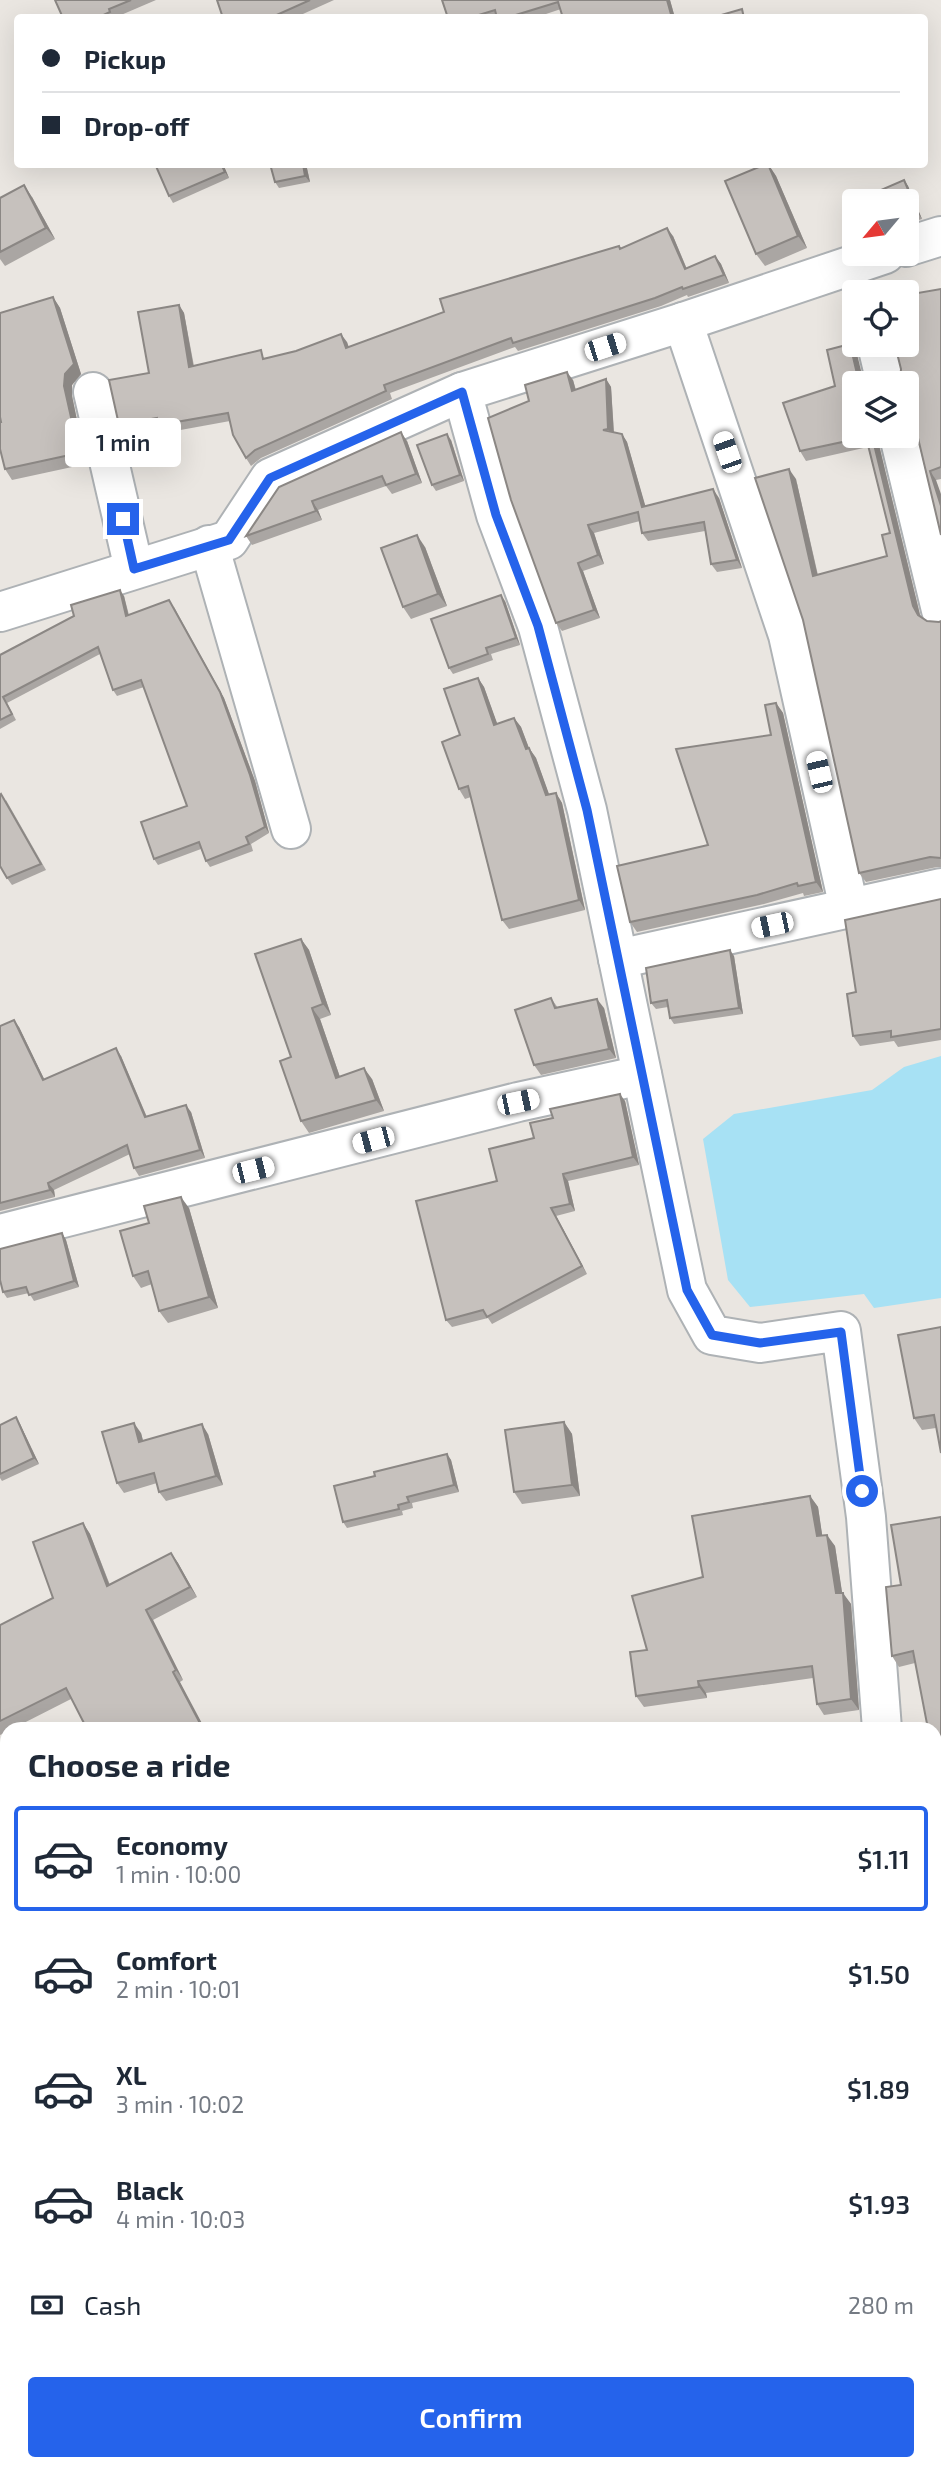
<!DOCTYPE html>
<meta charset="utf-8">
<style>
:root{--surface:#fff;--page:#f2f2f3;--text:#1f2937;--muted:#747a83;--line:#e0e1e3;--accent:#2563eb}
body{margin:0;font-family:"Exo 2",sans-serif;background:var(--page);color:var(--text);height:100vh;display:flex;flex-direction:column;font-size:26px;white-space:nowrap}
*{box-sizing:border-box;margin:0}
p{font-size:23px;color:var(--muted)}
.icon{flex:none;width:38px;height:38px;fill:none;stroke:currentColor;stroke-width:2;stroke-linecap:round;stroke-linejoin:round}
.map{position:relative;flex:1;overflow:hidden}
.panel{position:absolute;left:0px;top:1722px;width:942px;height:749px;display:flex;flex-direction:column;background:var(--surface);border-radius:21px 21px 0 0;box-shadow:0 7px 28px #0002}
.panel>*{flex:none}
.hud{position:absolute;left:14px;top:14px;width:914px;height:154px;border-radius:7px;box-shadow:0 7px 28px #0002;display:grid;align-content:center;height:154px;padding:0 28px;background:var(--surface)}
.needle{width:46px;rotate:241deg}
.buttons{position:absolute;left:842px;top:189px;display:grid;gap:14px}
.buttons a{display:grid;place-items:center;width:77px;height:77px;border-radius:7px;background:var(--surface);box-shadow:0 7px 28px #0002;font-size:35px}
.end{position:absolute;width:32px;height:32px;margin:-16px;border:9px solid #2563eb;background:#fff;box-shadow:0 0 0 4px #fff}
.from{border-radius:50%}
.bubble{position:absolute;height:49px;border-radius:7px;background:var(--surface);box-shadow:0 7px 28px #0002;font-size:23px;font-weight:600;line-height:49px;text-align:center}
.car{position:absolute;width:21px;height:42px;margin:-21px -10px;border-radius:9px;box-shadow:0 0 5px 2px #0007;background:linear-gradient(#fff 24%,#345 0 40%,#fff 0 76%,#345 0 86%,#fff 0)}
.hud b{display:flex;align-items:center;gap:24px;height:66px;font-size:26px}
.hud b+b{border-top:2px solid var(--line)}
.hud i{width:18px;height:18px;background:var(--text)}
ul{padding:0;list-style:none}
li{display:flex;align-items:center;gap:21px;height:105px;margin:0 14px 10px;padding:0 14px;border:4px solid transparent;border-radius:7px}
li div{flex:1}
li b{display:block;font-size:26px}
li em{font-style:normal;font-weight:600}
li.active{border-color:var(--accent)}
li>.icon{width:63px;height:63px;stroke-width:1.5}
h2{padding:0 28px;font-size:32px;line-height:84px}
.pay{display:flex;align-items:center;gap:18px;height:77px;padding:0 28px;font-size:26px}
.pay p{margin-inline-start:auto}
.button{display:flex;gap:14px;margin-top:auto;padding:14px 28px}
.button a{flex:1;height:80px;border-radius:7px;background:var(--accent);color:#fff;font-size:28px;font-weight:600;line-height:80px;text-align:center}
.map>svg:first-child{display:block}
.water{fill:#a7e1f4}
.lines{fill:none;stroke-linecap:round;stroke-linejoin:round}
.minor-casing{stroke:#aeb2b5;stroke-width:42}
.minor{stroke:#fff;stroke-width:38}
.wall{fill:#aaa6a3}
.shaded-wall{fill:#8b8784}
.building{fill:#c6c1bd;stroke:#8b8784;stroke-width:2}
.route{stroke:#2563eb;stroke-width:9}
</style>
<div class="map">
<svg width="941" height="2471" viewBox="0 0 941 2471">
<rect width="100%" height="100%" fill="#eae6e1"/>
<!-- water -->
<g class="water">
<polygon points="941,1056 941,1298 874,1308 864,1294 750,1307 728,1280 703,1139 734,1114 872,1090 904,1067"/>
<polygon points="0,1824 7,1825 7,2104 0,2107"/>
<polygon points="7,2268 7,2368 0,2369 0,2270"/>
<polygon points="190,2464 288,2464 289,2471 192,2471"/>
</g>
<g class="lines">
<!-- minor casing -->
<g class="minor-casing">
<g id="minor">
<polyline points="906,247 941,236"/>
<polyline points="683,322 788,635 849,908"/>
<polyline points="877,345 886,383"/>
<polyline points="93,392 134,569"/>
<polyline points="899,436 941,610"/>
<polyline points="209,545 291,829"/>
<polyline points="0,612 229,540 270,478 462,392"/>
<polyline points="618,959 941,888"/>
<polyline points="0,1234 518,1102 642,1075"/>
<polyline points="882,1729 866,1517 841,1331 760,1343 712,1335 687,1290 587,810 538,627 496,515 462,392 683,322 885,254"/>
<polyline points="779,2464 780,2471"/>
</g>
</g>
<!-- minor -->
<use href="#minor" class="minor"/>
</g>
<!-- wall -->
<g class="wall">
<polygon points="55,0 156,0 114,18 63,18"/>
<polygon points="217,0 334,0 294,18 223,18"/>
<polygon points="442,0 670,0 675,18 563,18 561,9 534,18 448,18"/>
<polygon points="155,164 223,164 229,178 173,203 169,196"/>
<polygon points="270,164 306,164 310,182 279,188 275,182"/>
<polygon points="768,164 776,176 807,248 765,266 756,254"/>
<polygon points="904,180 908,186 922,219 906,224 906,201"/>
<polygon points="32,197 55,239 5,266 0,259 0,198"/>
<polygon points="673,236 687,269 715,256 721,264 729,283 688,297 687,295 661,306 518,351 515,347 390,393 392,399 261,458 251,466 246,458 230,421 164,433 159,426 125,433 119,425 149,373 179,305 184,313 194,366 267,358 347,342 348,347 621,248"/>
<polygon points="941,289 941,479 936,480 941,535 913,420 906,416 906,383 900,380 901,369"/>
<polygon points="53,297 60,308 81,374 72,385 72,396 86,464 12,480 5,469 1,422"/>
<polygon points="850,344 857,354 854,383 878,436 878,441 920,615 927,621 939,622 941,621 941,867 937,867 866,882 859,873 796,479 818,575 887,556 890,533 868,447 806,461 800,451 835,386"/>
<polygon points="606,379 611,387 614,432 622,434 627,442 645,506 719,498 742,568 717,572 711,564 705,531 648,541 642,533 640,521 594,533 604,564 583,571 600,618 562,631 556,623 529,401 573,380 576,390"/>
<polygon points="451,440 464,481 436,491 432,485"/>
<polygon points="407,441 422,483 392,494 386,486 318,510 322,520 252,545 246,536"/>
<polygon points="425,547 447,606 411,619 403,607"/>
<polygon points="124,596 129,615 174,607 224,698 255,781 269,833 251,844 253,851 210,867 206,861 201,849 158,865 154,859 187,806 144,687 117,696 113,690 100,654 7,703 16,720 0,729 0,655"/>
<polygon points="505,601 520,645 491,654 493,660 453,674 449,668"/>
<polygon points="478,678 484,687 497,724 514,718 521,727 529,748 536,758 549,795 556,793 562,803 585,910 509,929 502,920 471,797 465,799 459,789 460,735"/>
<polygon points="776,703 783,713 823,892 804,896 803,893 764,904 637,932 630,922 708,845 771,735"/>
<polygon points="6,800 46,870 12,885 7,878"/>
<polygon points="941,899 941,1040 898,1047 894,1041 860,1046 853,1036 856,992"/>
<polygon points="301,939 309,950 331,1015 320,1019 340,1077 372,1079 384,1111 309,1133 301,1121 291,1057"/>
<polygon points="734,956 743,1014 674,1024 670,1018 668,1007 656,1009 651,1003"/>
<polygon points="551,998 558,1008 604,1008 616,1058 541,1075 534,1065"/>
<polygon points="0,1026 19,1027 44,1079 121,1056 147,1117 191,1112 205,1158 139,1176 134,1168 130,1154 54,1190 55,1197 0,1211"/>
<polygon points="625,1101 639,1165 568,1181 575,1211 556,1216 587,1274 492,1324 488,1318 452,1327 446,1320 497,1181 534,1138"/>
<polygon points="189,1208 218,1308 168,1323 159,1311 152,1284 141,1288 133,1276 149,1223"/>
<polygon points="62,1233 66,1240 79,1287 34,1301 29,1293 7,1298 3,1292"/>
<polygon points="941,1327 936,1428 922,1430 914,1418"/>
<polygon points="564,1422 572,1434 580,1496 522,1504 514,1492"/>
<polygon points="20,1424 39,1464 2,1481 0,1478 0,1425"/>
<polygon points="141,1433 143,1441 208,1434 223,1485 166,1501 159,1492 157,1483 124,1493 117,1483"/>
<polygon points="447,1454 451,1460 459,1492 412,1503 413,1508 402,1511 403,1515 347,1528 343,1522 375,1476"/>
<polygon points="810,1496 818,1507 822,1535 835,1546 842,1593 851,1604 859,1710 824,1715 817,1704 813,1678 706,1693 707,1698 644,1707 636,1696 647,1650 703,1577"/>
<polygon points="941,1517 941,1819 934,1820 934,1729 915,1663 899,1667 892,1656 901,1585"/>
<polygon points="83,1523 90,1534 110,1585 171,1553 178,1563 197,1597 153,1620 183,1680 180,1682 71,1699 12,1729 7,1729 7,1732 0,1735 0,1625 53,1598"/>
<polygon points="7,2214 7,2268 0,2269 0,2215"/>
<polygon points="941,2279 941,2327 934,2328 934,2280"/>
<polygon points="941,2382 941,2435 939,2435 934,2429 934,2383"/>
</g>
<!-- shaded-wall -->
<g class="shaded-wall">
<polygon points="667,0 670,0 675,18 672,18"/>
<polygon points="221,164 223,164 229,178 225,172"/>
<polygon points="303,164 306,164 310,182 305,176"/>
<polygon points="768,164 776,176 807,248 798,236"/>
<polygon points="904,180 908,186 922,219 918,213"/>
<polygon points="24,185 32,197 55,239 46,228"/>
<polygon points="667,228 673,236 690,277 685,269"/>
<polygon points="715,256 721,264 729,283 724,275"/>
<polygon points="53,297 60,308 81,374 72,385 72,396 86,464 79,453 64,386"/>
<polygon points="179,305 184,313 195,375 189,367"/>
<polygon points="341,334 347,342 352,356 346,348"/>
<polygon points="850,344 857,354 864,383 861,383 858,378"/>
<polygon points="567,372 573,380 578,399 572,391"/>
<polygon points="606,379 611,387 614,437 608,429"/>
<polygon points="401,432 407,441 422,483 416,474"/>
<polygon points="447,434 451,440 464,481 460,475"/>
<polygon points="622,434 627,442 648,515 642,507"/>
<polygon points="872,436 878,436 878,441 920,615 925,625 913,606"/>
<polygon points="789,469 796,479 820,586 813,576"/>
<polygon points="930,471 936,480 941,494 941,506"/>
<polygon points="713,489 719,498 742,568 737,560"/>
<polygon points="312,501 318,510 322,520 316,511"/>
<polygon points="588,525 594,533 604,564 598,555"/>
<polygon points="417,535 425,547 447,606 438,594"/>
<polygon points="578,563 583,571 600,618 594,610"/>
<polygon points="120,590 124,596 130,622 126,616"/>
<polygon points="501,595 505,601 520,645 516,638"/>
<polygon points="169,600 224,698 255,781 269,833 265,827"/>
<polygon points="478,678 484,687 501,734 494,725"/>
<polygon points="776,703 783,713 823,892 816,882"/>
<polygon points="514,718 521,727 533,759 526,749"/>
<polygon points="529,748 536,758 553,805 546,795"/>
<polygon points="556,793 562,803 585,910 579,900"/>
<polygon points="301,939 309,950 331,1015 323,1004"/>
<polygon points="730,950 734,956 743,1014 739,1008"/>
<polygon points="597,999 604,1008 616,1058 609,1049"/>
<polygon points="312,1008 320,1019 344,1089 336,1078"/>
<polygon points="14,1020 19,1027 48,1087 43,1080"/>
<polygon points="116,1048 121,1056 150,1125 145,1117"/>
<polygon points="364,1068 372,1079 384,1111 376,1100"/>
<polygon points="620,1094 625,1101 639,1165 633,1157"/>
<polygon points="186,1105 191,1112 205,1158 200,1150"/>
<polygon points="563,1174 568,1181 575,1211 570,1204"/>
<polygon points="48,1183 54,1190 55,1197 50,1190"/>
<polygon points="181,1197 189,1208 218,1308 209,1297"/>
<polygon points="551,1208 556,1216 587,1274 582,1266"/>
<polygon points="62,1233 66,1240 79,1287 74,1281"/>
<polygon points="16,1417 20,1424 39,1464 34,1458"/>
<polygon points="564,1422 572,1434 580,1496 572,1485"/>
<polygon points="134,1423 141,1433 146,1452 139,1442"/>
<polygon points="202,1424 208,1434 223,1485 216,1476"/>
<polygon points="447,1454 451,1460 459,1492 454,1485"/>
<polygon points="810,1496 818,1507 824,1547 817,1536"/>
<polygon points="83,1523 90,1534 114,1597 107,1586"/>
<polygon points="827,1535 835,1546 844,1605 836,1593"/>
<polygon points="171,1553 178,1563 197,1597 190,1587"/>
<polygon points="843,1593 851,1604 859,1710 851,1699"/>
<polygon points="146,1610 153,1620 183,1680 176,1670"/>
<polygon points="173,1672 180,1682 205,1729 203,1729"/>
<polygon points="698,1681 706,1693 707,1698 699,1687"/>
<rect x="136" y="2464" width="5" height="7"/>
<polygon points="683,2464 689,2464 690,2471 684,2471"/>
<polygon points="872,2464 877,2464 878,2471 873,2471"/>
</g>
<!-- building -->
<g class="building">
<polygon points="55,0 131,0 109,9 110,12 97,18 63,18"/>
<polygon points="217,0 310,0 270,18 223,18"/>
<polygon points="442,0 667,0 672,18 563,18 558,2 506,18 497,18 495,10 469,18 448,18"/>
<polygon points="742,9 744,18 711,18"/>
<polygon points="155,164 221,164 225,172 169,196"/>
<polygon points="270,164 303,164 305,176 275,182"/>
<polygon points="766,164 768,164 798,236 756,254 725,181"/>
<polygon points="904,180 918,213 906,216 906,201 854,201 854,210 851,203"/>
<polygon points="24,185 46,228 0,252 0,198"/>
<polygon points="667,228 685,269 715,256 724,275 683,289 682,287 655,298 513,343 511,338 384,385 386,391 255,450 246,458 233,435 228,413 159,425 157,418 119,425 109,380 149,373 138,312 179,305 189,367 261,350 263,359 296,351 341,334 346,348 444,312 440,299 619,246 620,249"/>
<polygon points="941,289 941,467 930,471 941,506 941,535 914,421 909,412 906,411 906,383 898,383 900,380 901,369 895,345 906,345 906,295"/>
<polygon points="53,297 74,364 65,374 64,386 79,453 5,469 0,449 0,422 1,422 0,417 0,313"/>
<polygon points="850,344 858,378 861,383 854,383 854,436 872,436 913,606 918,615 927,621 939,622 941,621 941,858 930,857 859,873 803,620 755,478 789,469 813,576 887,556 882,535 890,533 866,437 800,451 783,403 835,386 827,350"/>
<polygon points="567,372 572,391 606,379 608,429 603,430 622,434 642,507 713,489 737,560 711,564 704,522 642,533 638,512 588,525 598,555 578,563 594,610 556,623 511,500 488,418 529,401 525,385"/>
<polygon points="401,432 416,474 386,485 382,476 312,501 316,511 246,536 279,487"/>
<polygon points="447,434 460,475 432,485 417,445"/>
<polygon points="417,535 438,594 403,607 381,548"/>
<polygon points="120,590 126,616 169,600 220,692 250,775 265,827 246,837 249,844 206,861 199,842 154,859 141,822 187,806 141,680 113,690 98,647 3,697 12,714 0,720 0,655 74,616 71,605"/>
<polygon points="501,595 516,638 486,648 488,654 449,668 431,619"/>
<polygon points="478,678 494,725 514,718 526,749 529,748 546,795 556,793 579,900 502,920 468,786 459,789 442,742 460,735 444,689"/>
<polygon points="776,703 816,882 798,886 797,883 757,895 630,922 617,866 708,845 676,749 771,735 765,705"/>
<polygon points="1,794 41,864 7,878 0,866 0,795"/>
<polygon points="941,899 941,1029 891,1037 891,1031 853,1036 847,994 856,992 845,920"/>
<polygon points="301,939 323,1004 312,1008 336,1078 364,1068 376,1100 301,1121 280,1061 291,1057 255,954"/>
<polygon points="730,950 739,1008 670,1018 667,1000 651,1003 646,968"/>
<polygon points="551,998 555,1008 597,999 609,1049 534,1065 515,1010"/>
<polygon points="14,1020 43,1080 116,1048 145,1117 186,1105 200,1150 134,1168 127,1145 48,1183 50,1190 0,1203 0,1026"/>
<polygon points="620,1094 633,1157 563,1174 570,1204 551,1208 582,1266 487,1317 483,1310 446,1320 416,1201 497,1181 489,1149 534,1138 530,1123 553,1118 550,1109"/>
<polygon points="181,1197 209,1297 159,1311 148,1271 133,1276 120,1231 149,1223 144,1206"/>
<polygon points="62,1233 74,1281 29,1295 26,1287 3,1292 0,1280 0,1249"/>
<polygon points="941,1327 941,1453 934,1415 914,1418 898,1335"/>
<polygon points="16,1417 34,1458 0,1474 0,1425"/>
<polygon points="564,1422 572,1485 514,1492 505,1430"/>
<polygon points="134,1423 139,1442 202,1424 216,1476 159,1492 154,1473 117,1483 102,1432"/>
<polygon points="447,1454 454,1485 407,1497 409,1502 398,1505 399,1509 343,1522 334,1486 375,1476 374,1472"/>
<polygon points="810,1496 817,1536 827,1535 836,1593 843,1593 851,1699 817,1704 812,1666 698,1681 699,1687 636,1696 630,1652 647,1650 632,1596 703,1577 692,1516"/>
<polygon points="941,1517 941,1806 934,1807 934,1729 928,1729 913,1651 892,1656 886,1587 901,1585 891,1525"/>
<polygon points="83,1523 107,1586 171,1553 190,1587 146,1610 176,1670 173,1672 203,1729 87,1729 66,1688 0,1721 0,1625 53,1598 33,1542"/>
<polygon points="7,2214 7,2260 0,2261 0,2215"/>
<polygon points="941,2279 941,2317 934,2318 934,2280"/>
<polygon points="941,2382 941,2427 934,2427 934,2383"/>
<polygon points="934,2463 941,2463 941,2471 802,2471 801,2464 872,2464 873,2471"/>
<polygon points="15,2464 136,2464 136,2471 14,2471"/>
<polygon points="519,2464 683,2464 684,2471 519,2471"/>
</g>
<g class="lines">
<!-- route -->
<polyline class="route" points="123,519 134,569 229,540 270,478 462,392 496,515 538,626 587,810 687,1290 712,1335 760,1343 841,1332 862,1491"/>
</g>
</svg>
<div class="buttons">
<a><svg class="needle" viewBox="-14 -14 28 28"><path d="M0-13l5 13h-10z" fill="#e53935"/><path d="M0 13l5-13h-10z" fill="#747a83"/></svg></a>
<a><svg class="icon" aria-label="locate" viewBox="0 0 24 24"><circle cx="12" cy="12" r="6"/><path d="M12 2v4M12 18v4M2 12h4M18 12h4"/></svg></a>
<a><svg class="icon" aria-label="layers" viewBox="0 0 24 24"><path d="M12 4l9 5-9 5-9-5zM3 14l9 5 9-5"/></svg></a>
</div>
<i class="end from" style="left:862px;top:1491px"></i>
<i class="end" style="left:123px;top:519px"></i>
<div class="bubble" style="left:65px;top:418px;width:116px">1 min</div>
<i class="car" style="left:605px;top:347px;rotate:72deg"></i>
<i class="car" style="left:727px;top:452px;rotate:341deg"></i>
<i class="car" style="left:819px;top:772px;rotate:347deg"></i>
<i class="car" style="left:772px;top:925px;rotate:258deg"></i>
<i class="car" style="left:518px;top:1102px;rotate:78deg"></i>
<i class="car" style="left:373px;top:1140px;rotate:255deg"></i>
<i class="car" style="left:253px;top:1170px;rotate:76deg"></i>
<div class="hud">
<b><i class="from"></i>Pickup</b>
<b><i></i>Drop-off</b>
</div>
<section class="panel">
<h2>Choose a ride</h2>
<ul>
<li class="active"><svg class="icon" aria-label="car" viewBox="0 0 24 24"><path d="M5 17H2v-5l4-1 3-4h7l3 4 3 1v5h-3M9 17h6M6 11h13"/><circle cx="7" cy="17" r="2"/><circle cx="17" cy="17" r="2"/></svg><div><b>Economy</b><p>1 min · 10:00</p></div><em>$1.11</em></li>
<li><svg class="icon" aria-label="car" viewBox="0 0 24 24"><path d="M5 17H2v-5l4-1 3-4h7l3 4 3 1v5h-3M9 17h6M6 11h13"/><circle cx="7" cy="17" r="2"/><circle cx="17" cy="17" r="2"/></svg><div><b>Comfort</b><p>2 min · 10:01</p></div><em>$1.50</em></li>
<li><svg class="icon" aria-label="car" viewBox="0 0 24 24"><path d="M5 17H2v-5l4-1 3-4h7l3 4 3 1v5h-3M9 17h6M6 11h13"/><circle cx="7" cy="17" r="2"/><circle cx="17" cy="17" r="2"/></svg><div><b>XL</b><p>3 min · 10:02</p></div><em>$1.89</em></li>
<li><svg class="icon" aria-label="car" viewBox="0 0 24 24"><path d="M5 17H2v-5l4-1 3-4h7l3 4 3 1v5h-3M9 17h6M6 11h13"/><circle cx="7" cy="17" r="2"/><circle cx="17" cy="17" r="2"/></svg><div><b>Black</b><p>4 min · 10:03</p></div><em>$1.93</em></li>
</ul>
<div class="pay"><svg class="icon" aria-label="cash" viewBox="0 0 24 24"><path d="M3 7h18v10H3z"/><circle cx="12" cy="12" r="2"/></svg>Cash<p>280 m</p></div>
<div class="button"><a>Confirm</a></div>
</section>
</div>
